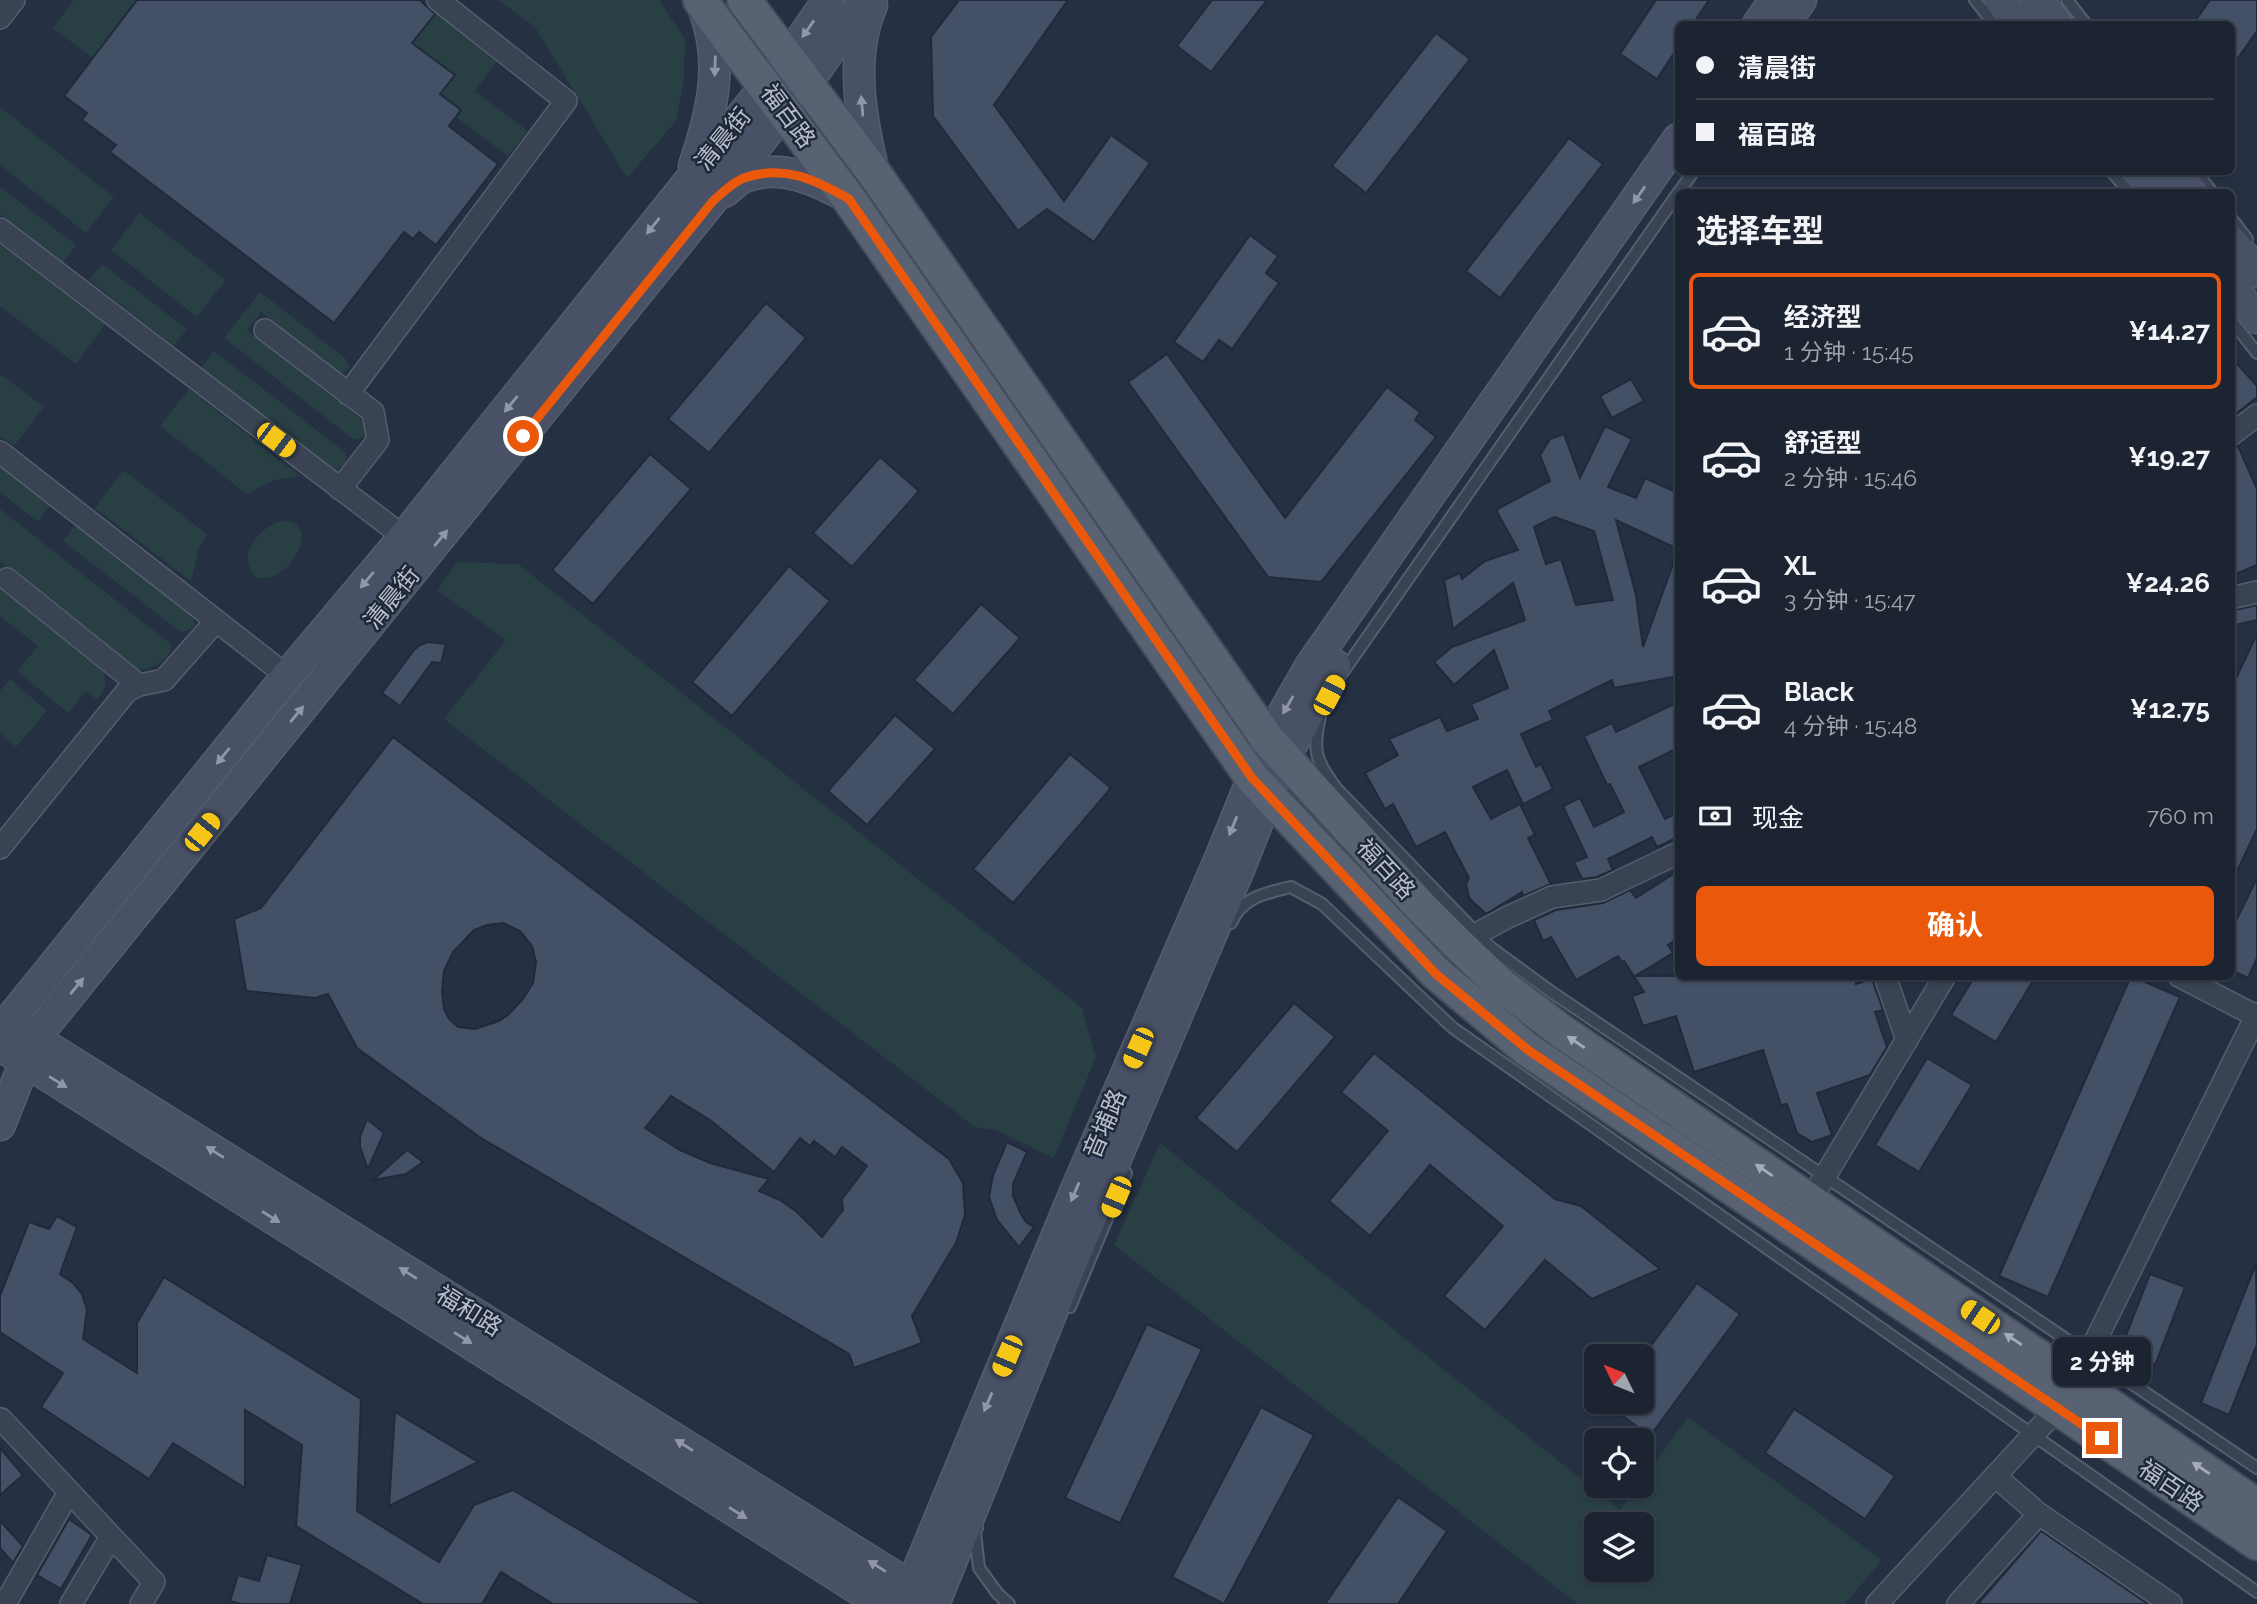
<!DOCTYPE html>
<html lang="zh">
<meta charset="utf-8">
<style>
:root{--surface:#1c2432;--page:#252c3a;--text:#f1f3f6;--muted:#a0a4ac;--line:#3a414d;--accent:#ea580c}
body{margin:0;font-family:Raleway,"Noto Sans SC",sans-serif;background:var(--page);color:var(--text);height:100vh;display:flex;flex-direction:column;font-size:26px;white-space:nowrap}
*{box-sizing:border-box;margin:0}
p{font-size:23px;color:var(--muted)}
.icon{flex:none;width:38px;height:38px;fill:none;stroke:currentColor;stroke-width:2;stroke-linecap:round;stroke-linejoin:round}
.map{position:relative;flex:1;overflow:hidden}
.sheet{position:absolute;left:1675px;top:189px;width:560px;height:791px;display:flex;flex-direction:column;background:var(--surface);border-radius:10px;box-shadow:0 2px 5px #0004,0 0 0 2px var(--line)}
.sheet>*{flex:none}
.top-card{position:absolute;left:1675px;top:21px;width:560px;height:154px;border-radius:10px;box-shadow:0 2px 5px #0004,0 0 0 2px var(--line);display:grid;align-content:center;height:154px;padding:0 21px;background:var(--surface)}
.needle{width:46px;rotate:313deg}
.controls{position:absolute;left:1584px;top:1344px;display:grid;gap:14px}
.controls a{display:grid;place-items:center;width:70px;height:70px;border-radius:10px;background:var(--surface);box-shadow:0 2px 5px #0004,0 0 0 2px var(--line);font-size:35px}
.end{position:absolute;width:32px;height:32px;margin:-16px;border:9px solid #ea580c;background:#fff;box-shadow:0 0 0 4px #fff}
.from{border-radius:50%}
.bubble{position:absolute;height:49px;border-radius:10px;background:var(--surface);box-shadow:0 2px 5px #0004,0 0 0 2px var(--line);font-size:23px;font-weight:700;line-height:49px;text-align:center}
.car{position:absolute;width:21px;height:42px;margin:-21px -10px;border-radius:9px;box-shadow:0 0 5px 2px #0007;background:linear-gradient(#f5c518 24%,#345 0 40%,#f5c518 0 76%,#345 0 86%,#f5c518 0)}
.top-card b{display:flex;align-items:center;gap:24px;height:66px;font-size:26px}
.top-card b+b{border-top:2px solid var(--line)}
.top-card i{width:18px;height:18px;background:var(--text)}
ul{padding:0;list-style:none}
li{display:flex;align-items:center;gap:21px;height:116px;margin:0 14px 10px;padding:0 7px;border:4px solid transparent;border-radius:10px}
li div{flex:1}
li b{display:block;font-size:26px}
li em{font-style:normal;font-weight:700}
li.selected{border-color:var(--accent)}
li>.icon{width:63px;height:63px;stroke-width:1.5}
h2{padding:0 21px;font-size:32px;line-height:84px}
.pay{display:flex;align-items:center;gap:18px;height:77px;padding:0 21px;font-size:26px}
.pay p{margin-inline-start:auto}
.primary-button{display:flex;gap:14px;margin-top:auto;padding:14px 21px}
.primary-button a{flex:1;height:80px;border-radius:10px;background:var(--accent);color:#fff;font-size:28px;font-weight:700;line-height:80px;text-align:center}
.map>svg:first-child{display:block}
.green{fill:#283f44;fill-rule:evenodd}
.building{fill:#445065;stroke:#212a3a;stroke-width:2;fill-rule:evenodd}
.lines{fill:none;stroke-linecap:round;stroke-linejoin:round}
.lane-casing{stroke:#555e6d;stroke-width:14}
.street-casing{stroke:#555e6d;stroke-width:24}
.secondary-casing{stroke:#555e6d;stroke-width:33}
.primary-casing{stroke:#444c5c;stroke-width:37}
.lane{stroke:#3a4353;stroke-width:10}
.street{stroke:#3a4353;stroke-width:21}
.secondary{stroke:#485166;stroke-width:30}
.primary{stroke:#586273;stroke-width:33}
.oneway{fill:#9098a8}
.oneway2{fill:#a4acba}
.route{stroke:#ea580c;stroke-width:9}
.labels{text-anchor:middle;stroke-width:5;stroke-linejoin:round;paint-order:stroke}
.street-label{font-size:24px;fill:#b7becc;stroke:#1f2838}
</style>
<div class="map">
<svg width="2257" height="1604" viewBox="0 0 2257 1604">
<rect width="100%" height="100%" fill="#253043"/>
<!-- green -->
<g class="green">
<polygon points="74,0 137,0 93,58 53,28"/>
<polygon points="498,0 659,0 685,39 684,80 676,121 627,178 535,27"/>
<polygon points="436,12 498,60 475,91 528,131 508,156 456,117 461,110 440,94 454,75 412,43"/>
<polygon points="0,107 114,197 86,233 0,165"/>
<polygon points="0,187 76,245 63,263 0,214"/>
<polygon points="139,213 226,280 197,317 111,250"/>
<polygon points="0,245 105,324 76,364 0,306"/>
<polygon points="102,264 187,329 174,346 89,280"/>
<polygon points="260,292 346,359 349,367 342,374 340,374 261,312 247,330 366,423 367,433 364,438 353,439 224,338"/>
<polygon points="214,351 345,452 347,463 337,469 332,469 201,368"/>
<polygon points="0,374 44,407 14,446 0,436"/>
<path d="M189 389 300 476C280 478 264 482 248 495L160 426Z"/>
<polygon points="0,465 51,504 38,522 0,492"/>
<polygon points="123,470 207,534 199,548 191,581 95,508"/>
<path d="M0 509 171 644 172 649C163 664 149 672 131 669L0 562Z"/>
<path d="M282 521C322 519 294 583 257 578 234 557 258 527 282 521Z"/>
<polygon points="76,524 190,613 194,618 195,625 191,629 181,632 177,629 63,541"/>
<polygon points="457,562 518,564 1082,1008 1096,1057 1054,1158 995,1130 975,1127 444,719 506,640 437,590"/>
<path d="M0 586 101 668C109 681 106 689 97 700L86 691 68 713 17 671 38 646 0 616Z"/>
<polygon points="10,679 47,711 16,747 0,733 0,691"/>
<path d="M1160 1143 1620 1510 1638 1486H1642V1481L1688 1417 1882 1560 1845 1604H1578L1114 1245ZM1596 1524H1642V1570H1596Z"/>
</g>
<!-- building -->
<g class="building">
<polygon points="137,0 420,0 435,14 412,43 455,75 440,94 461,110 449,126 498,164 436,245 419,232 413,239 404,232 334,323 110,152 116,145 82,120 87,113 64,96"/>
<polygon points="959,0 1068,0 994,105 1064,201 1111,135 1150,163 1094,242 1047,209 1018,231 933,116 931,37"/>
<polygon points="1212,0 1267,0 1211,72 1177,46"/>
<polygon points="1656,0 1709,0 1693,24 1678,24 1678,47 1657,79 1620,54"/>
<polygon points="2210,0 2257,0 2257,31 2231,68 2231,24 2193,24"/>
<polygon points="1436,33 1470,59 1366,193 1332,166"/>
<polygon points="1569,138 1603,164 1500,298 1466,271"/>
<polygon points="1250,235 1278,256 1266,273 1279,283 1232,349 1219,340 1203,362 1174,342"/>
<polygon points="766,303 806,338 709,453 668,419"/>
<polygon points="1167,354 1285,518 1387,387 1420,412 1415,420 1436,437 1321,582 1268,577 1128,382"/>
<polygon points="2231,357 2257,386 2257,397 2231,418"/>
<polygon points="1631,379 1644,401 1612,418 1600,396"/>
<path d="M1605 426 1632 439 1608 487 1636 498 1645 478 1678 493V549L1616 520 1636 595 1643 647 1676 556H1678V676L1614 688 1612 680 1549 711 1553 720 1521 734 1536 767 1541 764 1553 789 1523 804 1507 770 1473 787 1491 819 1520 804 1535 835 1528 838 1551 884 1523 896 1522 892 1486 914 1469 898 1466 884 1469 878 1445 832 1416 847 1393 804 1385 809 1365 773 1398 755 1389 739 1440 717 1447 731 1478 719 1471 704 1508 688 1494 650 1454 685 1434 662 1452 647 1525 620 1513 583 1453 629 1444 580 1460 573 1462 579 1485 561 1518 550 1496 510 1550 481 1540 455 1550 439 1564 434 1580 478ZM1554 517 1594 531 1613 600 1576 605 1561 559 1546 564 1534 527Z"/>
<polygon points="2238,446 2257,489 2257,565 2231,576 2231,448"/>
<polygon points="650,454 691,489 593,604 552,570"/>
<polygon points="880,457 919,491 852,567 813,533"/>
<polygon points="789,566 830,601 732,716 692,682"/>
<polygon points="981,604 1020,638 953,714 914,680"/>
<polygon points="2257,605 2257,620 2231,626 2231,611"/>
<polygon points="2257,634 2257,829 2231,884 2231,689"/>
<polygon points="428,642 446,644 441,663 432,662 400,706 382,693 414,650 420,645"/>
<polygon points="1678,702 1678,748 1639,767 1665,819 1678,813 1678,837 1657,847 1652,837 1608,859 1613,870 1597,877 1582,879 1574,862 1587,857 1563,806 1580,798 1594,827 1624,812 1610,784 1607,785 1584,736 1612,723 1616,732"/>
<polygon points="895,715 935,749 867,825 828,791"/>
<path d="M393 737 949 1159 963 1183 965 1215 956 1243 912 1316 922 1343 854 1368 849 1354 481 1138 357 1048 328 994 315 998 246 991 234 919 261 908ZM503 923 520 931 532 946 536 962 533 983 523 999 509 1014 499 1021 475 1029 458 1027 449 1019 444 1009 442 991 444 971 453 952 474 930 487 925ZM671 1096 710 1120 774 1172 800 1138 810 1146 814 1141 835 1157 842 1147 867 1166 842 1199 843 1210 822 1237 797 1212 780 1200 759 1191 769 1179 710 1163 680 1150 645 1128Z"/>
<polygon points="1070,754 1111,788 1013,903 973,869"/>
<polygon points="1678,871 1678,938 1668,945 1673,953 1635,976 1855,976 1856,984 1872,979 1883,1010 1875,1012 1887,1047 1870,1075 1817,1093 1832,1135 1812,1142 1797,1133 1787,1104 1781,1105 1763,1050 1694,1072 1676,1016 1643,1026 1632,996 1644,992 1624,961 1622,962 1618,956 1576,980 1551,937 1543,941 1534,920 1556,910 1603,903 1630,890 1636,898"/>
<polygon points="2257,878 2257,958 2248,978 2231,970 2231,931"/>
<polygon points="1975,976 2036,976 1996,1042 1951,1015"/>
<polygon points="2131,976 2180,997 2048,1297 1999,1276"/>
<polygon points="1294,1003 1335,1037 1237,1152 1196,1118"/>
<polygon points="1374,1053 1555,1199 1581,1206 1660,1269 1592,1299 1545,1260 1485,1330 1444,1296 1503,1226 1430,1165 1370,1236 1329,1201 1388,1131 1341,1092"/>
<polygon points="1927,1058 1972,1085 1919,1172 1875,1145"/>
<polygon points="367,1119 384,1133 368,1169 360,1147 360,1137"/>
<polygon points="1007,1142 1027,1152 1013,1184 1013,1196 1021,1214 1026,1222 1034,1227 1019,1247 997,1220 989,1197 993,1175"/>
<polygon points="407,1150 423,1162 406,1174 373,1180"/>
<polygon points="57,1216 77,1227 60,1274 73,1283 82,1294 87,1310 83,1339 137,1373 137,1323 164,1277 361,1399 357,1511 439,1562 474,1505 513,1490 703,1604 553,1604 501,1572 482,1604 423,1604 296,1526 302,1445 245,1410 245,1488 173,1443 149,1479 41,1407 63,1373 0,1332 0,1296 29,1222 49,1229"/>
<polygon points="2256,1264 2257,1344 2229,1415 2201,1403"/>
<polygon points="2150,1274 2185,1287 2155,1365 2120,1351"/>
<polygon points="1697,1283 1740,1314 1650,1436 1604,1402 1642,1402 1642,1358"/>
<polygon points="1147,1324 1202,1349 1120,1523 1065,1498"/>
<polygon points="1261,1407 1314,1435 1224,1604 1172,1577"/>
<polygon points="1794,1409 1895,1476 1865,1519 1765,1453"/>
<polygon points="395,1412 478,1462 389,1506"/>
<polygon points="0,1448 23,1475 0,1495"/>
<polygon points="1398,1497 1447,1531 1398,1604 1325,1604"/>
<polygon points="69,1519 92,1535 61,1589 37,1575"/>
<polygon points="0,1521 23,1546 13,1563 0,1548"/>
<polygon points="2041,1531 2148,1604 1978,1604"/>
<polygon points="267,1555 302,1565 290,1604 242,1604 230,1601 238,1575 259,1581"/>
</g>
<g class="lines">
<!-- lane casing -->
<g class="lane-casing">
<g id="lane">
<polyline points="1975,0 1994,24"/>
<polyline points="2067,0 2086,24"/>
<polyline points="2112,172 2129,192"/>
<polyline points="2196,172 2212,192"/>
<polyline points="1679,192 1693,172"/>
<polyline points="2231,218 2247,239"/>
<polyline points="2231,320 2257,353"/>
<polyline points="1343,672 1678,193"/>
<path d="M1320 717C1312 751 1316 761 1336 788L1490 947 1550 991 2257 1468"/>
<path d="M1231 923C1242 897 1266 893 1291 887L1322 904 1453 1028 2257 1592"/>
<polyline points="1070,1307 1126,1173"/>
<polyline points="977,1528 975,1532 979,1568 998,1594 1009,1604"/>
</g>
</g>
<!-- street casing -->
<g class="street-casing">
<g id="street">
<polyline points="0,18 14,0"/>
<polyline points="0,229 404,537"/>
<polyline points="265,330 373,412 378,440 340,489"/>
<polyline points="348,394 566,101 438,0"/>
<polyline points="2231,435 2257,415"/>
<polyline points="0,452 287,676"/>
<polyline points="7,579 139,685"/>
<polyline points="2231,598 2257,592"/>
<polyline points="0,848 127,691 139,685 164,680 216,621"/>
<polyline points="1458,944 1506,918 1552,897 1601,890 1678,853"/>
<polyline points="1885,976 1907,1040"/>
<polyline points="2179,976 2256,1016"/>
<polyline points="1810,1201 1945,976"/>
<polyline points="1,1419 154,1582 141,1604"/>
<polyline points="1995,1476 2039,1514 2171,1604"/>
<polyline points="5,1604 69,1492"/>
<polyline points="71,1604 111,1537"/>
<polyline points="1877,1604 2057,1409 2075,1382 2257,1014"/>
<polyline points="1958,1604 2039,1514"/>
</g>
</g>
<!-- secondary casing -->
<g class="secondary-casing">
<g id="secondary">
<polyline points="2000,0 2019,24"/>
<polyline points="2037,0 2057,24"/>
<path d="M872 5C849 58 861 119 874 173"/>
<polyline points="1758,24 1775,0"/>
<polyline points="1784,24 1801,0"/>
<path d="M694 166C712 112 725 62 703 7"/>
<polyline points="2139,172 2156,192"/>
<polyline points="2176,172 2192,192"/>
<path d="M724 192C730 188 736 181 742 178 780 162 817 180 849 198"/>
<polyline points="2231,241 2257,272"/>
<polyline points="2231,286 2257,318"/>
<polyline points="19,1029 926,1596"/>
<polyline points="0,1037 8,1022 41,981 287,676 404,537 788,58 828,0"/>
<polyline points="9,1051 882,1604"/>
<polyline points="0,1125 34,1039 807,83 865,0"/>
<polyline points="904,1604 1075,1192 1221,856 1268,740 1311,665 1678,139"/>
<polyline points="934,1604 1072,1262 1240,867 1268,796 1284,759 1335,665"/>
</g>
</g>
<!-- primary casing -->
<g class="primary-casing">
<g id="primary">
<polyline points="700,0 849,199 1252,778 1436,973 1528,1050 2257,1543"/>
<polyline points="744,0 874,173 1268,740 1421,907 1458,944 1501,985 1561,1031 2257,1506"/>
</g>
</g>
<!-- lane -->
<use href="#lane" class="lane"/>
<!-- street -->
<use href="#street" class="street"/>
<!-- secondary -->
<use href="#secondary" class="secondary"/>
<!-- primary -->
<use href="#primary" class="primary"/>
</g>
<!-- one-way arrows -->
<defs><path id="oneway-solid" d="M-6-.8H1V-3.2L6.5 0L1 3.2V.8H-6Z" transform="scale(1.75)"/></defs>
<g class="oneway">
<use href="#oneway-solid" transform="translate(808 29) rotate(125)"/>
<use href="#oneway-solid" transform="translate(715 66) rotate(92)"/>
<use href="#oneway-solid" transform="translate(862 106) rotate(-95)"/>
<use href="#oneway-solid" transform="translate(1639 195) rotate(125)"/>
<use href="#oneway-solid" transform="translate(653 226) rotate(129)"/>
<use href="#oneway-solid" transform="translate(511 404) rotate(129)"/>
<use href="#oneway-solid" transform="translate(441 538) rotate(-51)"/>
<use href="#oneway-solid" transform="translate(367 580) rotate(130)"/>
<use href="#oneway-solid" transform="translate(1288 705) rotate(120)"/>
<use href="#oneway-solid" transform="translate(297 714) rotate(-51)"/>
<use href="#oneway-solid" transform="translate(223 756) rotate(129)"/>
<use href="#oneway-solid" transform="translate(1233 826) rotate(112)"/>
<use href="#oneway-solid" transform="translate(77 986) rotate(-51)"/>
<use href="#oneway-solid" transform="translate(58 1082) rotate(32)"/>
<use href="#oneway-solid" transform="translate(215 1152) rotate(-148)"/>
<use href="#oneway-solid" transform="translate(1075 1192) rotate(113)"/>
<use href="#oneway-solid" transform="translate(271 1217) rotate(32)"/>
<use href="#oneway-solid" transform="translate(408 1273) rotate(-148)"/>
<use href="#oneway-solid" transform="translate(463 1338) rotate(32)"/>
<use href="#oneway-solid" transform="translate(988 1402) rotate(113)"/>
<use href="#oneway-solid" transform="translate(684 1445) rotate(-148)"/>
<use href="#oneway-solid" transform="translate(738 1513) rotate(32)"/>
<use href="#oneway-solid" transform="translate(877 1566) rotate(-148)"/>
</g>
<g class="oneway2">
<use href="#oneway-solid" transform="translate(1576 1042) rotate(-146)"/>
<use href="#oneway-solid" transform="translate(1764 1170) rotate(-146)"/>
<use href="#oneway-solid" transform="translate(2013 1339) rotate(-146)"/>
<use href="#oneway-solid" transform="translate(2201 1468) rotate(-146)"/>
</g>
<g class="lines">
<!-- route -->
<path class="route" d="M523 436 713 201C722 193 733 182 744 178 784 164 816 180 849 199L1252 778 1436 974 1528 1050 2102 1438"/>
</g>
<g class="labels">
<!-- street labels -->
<g class="street-label">
<text transform="translate(788 116) rotate(53)" y="8">福百路</text>
<text transform="translate(723 139) rotate(-51)" y="8">清晨街</text>
<text transform="translate(392 598) rotate(-51)" y="8">清晨街</text>
<text transform="translate(1386 869) rotate(47)" y="8">福百路</text>
<text transform="translate(1105 1124) rotate(-67)" y="8">音埔路</text>
<text transform="translate(469 1311) rotate(32)" y="8">福和路</text>
<text transform="translate(2171 1486) rotate(34)" y="8">福百路</text>
</g>
</g>
</svg>
<div class="controls">
<a><svg class="needle" viewBox="-14 -14 28 28"><path d="M0-13l5 13h-10z" fill="#e53935"/><path d="M0 13l5-13h-10z" fill="#a0a4ac"/></svg></a>
<a><svg class="icon" aria-label="locate" viewBox="0 0 24 24"><circle cx="12" cy="12" r="6"/><path d="M12 2v4M12 18v4M2 12h4M18 12h4"/></svg></a>
<a><svg class="icon" aria-label="layers" viewBox="0 0 24 24"><path d="M12 4l9 5-9 5-9-5zM3 14l9 5 9-5"/></svg></a>
</div>
<i class="end from" style="left:523px;top:436px"></i>
<i class="end" style="left:2102px;top:1438px"></i>
<div class="bubble" style="left:2053px;top:1337px;width:98px">2 分钟</div>
<i class="car" style="left:276px;top:440px;rotate:127deg"></i>
<i class="car" style="left:1329px;top:695px;rotate:28deg"></i>
<i class="car" style="left:202px;top:832px;rotate:39deg"></i>
<i class="car" style="left:1138px;top:1048px;rotate:204deg"></i>
<i class="car" style="left:1116px;top:1197px;rotate:203deg"></i>
<i class="car" style="left:1980px;top:1317px;rotate:304deg"></i>
<i class="car" style="left:1007px;top:1356px;rotate:203deg"></i>
<div class="top-card">
<b><i class="from"></i>清晨街</b>
<b><i></i>福百路</b>
</div>
<section class="sheet">
<h2>选择车型</h2>
<ul>
<li class="selected"><svg class="icon" aria-label="car" viewBox="0 0 24 24"><path d="M5 17H2v-5l4-1 3-4h7l3 4 3 1v5h-3M9 17h6M6 11h13"/><circle cx="7" cy="17" r="2"/><circle cx="17" cy="17" r="2"/></svg><div><b>经济型</b><p>1 分钟 · 15:45</p></div><em>¥14.27</em></li>
<li><svg class="icon" aria-label="car" viewBox="0 0 24 24"><path d="M5 17H2v-5l4-1 3-4h7l3 4 3 1v5h-3M9 17h6M6 11h13"/><circle cx="7" cy="17" r="2"/><circle cx="17" cy="17" r="2"/></svg><div><b>舒适型</b><p>2 分钟 · 15:46</p></div><em>¥19.27</em></li>
<li><svg class="icon" aria-label="car" viewBox="0 0 24 24"><path d="M5 17H2v-5l4-1 3-4h7l3 4 3 1v5h-3M9 17h6M6 11h13"/><circle cx="7" cy="17" r="2"/><circle cx="17" cy="17" r="2"/></svg><div><b>XL</b><p>3 分钟 · 15:47</p></div><em>¥24.26</em></li>
<li><svg class="icon" aria-label="car" viewBox="0 0 24 24"><path d="M5 17H2v-5l4-1 3-4h7l3 4 3 1v5h-3M9 17h6M6 11h13"/><circle cx="7" cy="17" r="2"/><circle cx="17" cy="17" r="2"/></svg><div><b>Black</b><p>4 分钟 · 15:48</p></div><em>¥12.75</em></li>
</ul>
<div class="pay"><svg class="icon" aria-label="cash" viewBox="0 0 24 24"><path d="M3 7h18v10H3z"/><circle cx="12" cy="12" r="2"/></svg>现金<p>760 m</p></div>
<div class="primary-button"><a>确认</a></div>
</section>
</div>
